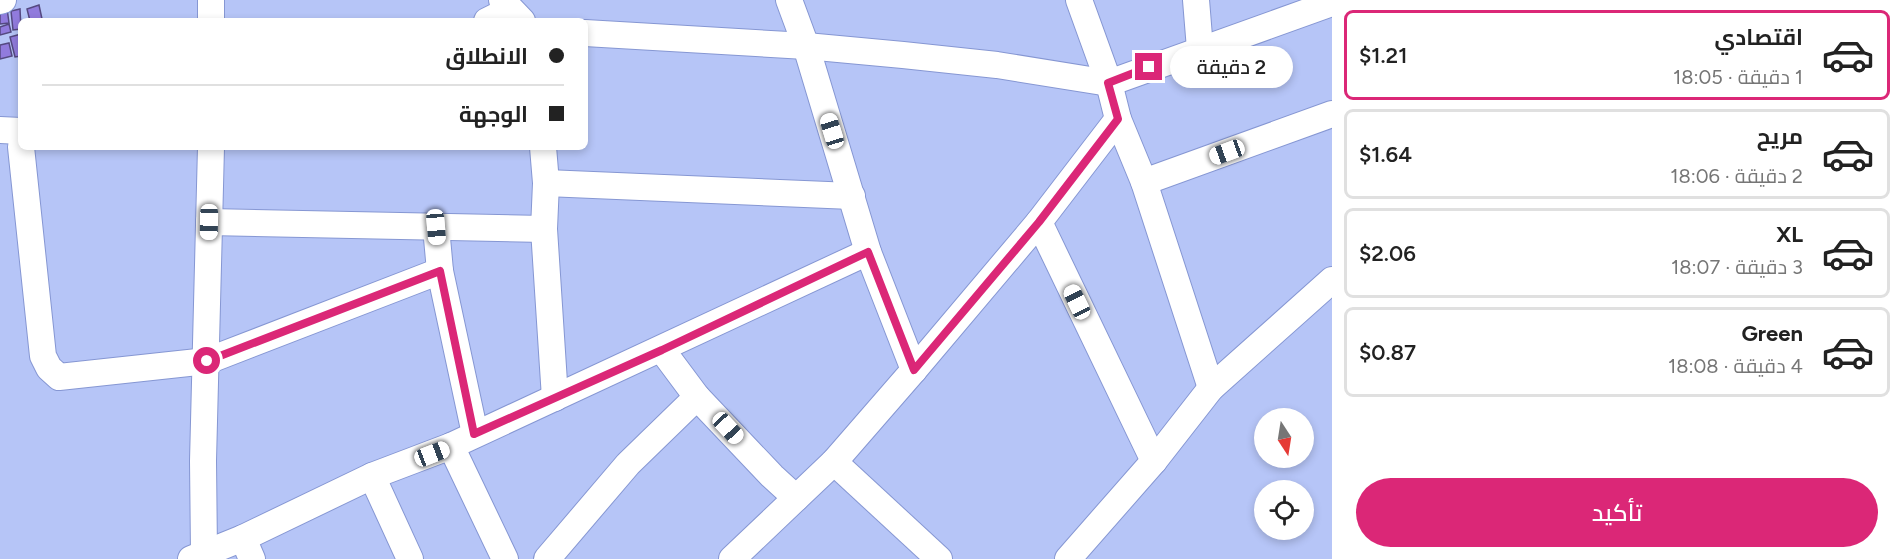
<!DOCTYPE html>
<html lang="ar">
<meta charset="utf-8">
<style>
:root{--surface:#fff;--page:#f2f2f2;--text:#222;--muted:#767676;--line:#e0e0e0;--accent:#db2777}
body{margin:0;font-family:Figtree,Cairo,sans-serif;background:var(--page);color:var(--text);direction:rtl;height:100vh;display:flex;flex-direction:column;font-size:22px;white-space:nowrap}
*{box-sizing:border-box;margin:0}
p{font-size:20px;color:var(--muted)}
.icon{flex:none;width:33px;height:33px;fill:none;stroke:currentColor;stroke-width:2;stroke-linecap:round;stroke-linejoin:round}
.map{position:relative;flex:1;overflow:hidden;direction:ltr}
.side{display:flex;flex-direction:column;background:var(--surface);width:570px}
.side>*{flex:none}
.top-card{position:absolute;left:18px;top:18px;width:570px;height:132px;border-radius:9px;box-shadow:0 3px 9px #0003;direction:rtl;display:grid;align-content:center;height:132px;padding:0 24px;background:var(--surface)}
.needle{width:39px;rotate:168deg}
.fabs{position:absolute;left:1254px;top:408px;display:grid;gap:12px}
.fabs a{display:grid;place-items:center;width:60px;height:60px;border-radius:50%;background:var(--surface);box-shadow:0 3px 9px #0003;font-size:30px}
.end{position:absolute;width:27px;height:27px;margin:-14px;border:8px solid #db2777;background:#fff;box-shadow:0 0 0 3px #fff}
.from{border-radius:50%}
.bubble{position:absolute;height:42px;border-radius:21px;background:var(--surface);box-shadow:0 3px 9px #0003;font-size:20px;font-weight:600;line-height:42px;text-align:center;direction:rtl}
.car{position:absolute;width:18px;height:36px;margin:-18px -9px;border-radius:8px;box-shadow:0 0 4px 2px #0007;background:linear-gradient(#fff 24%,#345 0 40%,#fff 0 76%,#345 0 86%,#fff 0)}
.top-card b{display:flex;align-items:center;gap:21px;height:57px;font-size:22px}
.top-card b+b{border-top:2px solid var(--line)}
.top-card i{width:15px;height:15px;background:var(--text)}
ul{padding:10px 0 0;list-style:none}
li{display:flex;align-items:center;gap:18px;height:90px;margin:0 12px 9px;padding:0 12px;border:3px solid var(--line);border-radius:9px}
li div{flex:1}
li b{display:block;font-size:22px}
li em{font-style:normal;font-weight:600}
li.current{border-color:var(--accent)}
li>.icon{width:54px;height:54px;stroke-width:1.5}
.cta{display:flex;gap:12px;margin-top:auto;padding:12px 24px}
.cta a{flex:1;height:69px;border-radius:36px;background:var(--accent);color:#fff;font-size:24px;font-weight:600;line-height:69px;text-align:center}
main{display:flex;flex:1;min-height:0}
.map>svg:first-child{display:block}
.building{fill:#917bdd;stroke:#554981;stroke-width:1.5}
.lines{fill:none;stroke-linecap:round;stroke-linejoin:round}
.minor-casing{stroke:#8697d3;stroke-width:28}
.minor{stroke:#fff;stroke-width:26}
.route{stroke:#db2777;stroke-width:8}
</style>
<main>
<section class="side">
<ul>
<li class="current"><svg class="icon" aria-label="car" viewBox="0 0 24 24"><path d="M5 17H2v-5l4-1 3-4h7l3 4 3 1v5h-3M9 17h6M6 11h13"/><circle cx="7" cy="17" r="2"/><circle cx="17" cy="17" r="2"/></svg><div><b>اقتصادي</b><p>1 دقيقة · 18:05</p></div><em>$1.21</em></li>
<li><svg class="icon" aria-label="car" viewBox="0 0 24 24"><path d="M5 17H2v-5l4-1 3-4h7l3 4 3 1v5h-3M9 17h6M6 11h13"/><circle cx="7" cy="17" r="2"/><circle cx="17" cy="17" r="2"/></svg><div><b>مريح</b><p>2 دقيقة · 18:06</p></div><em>$1.64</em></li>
<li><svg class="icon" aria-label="car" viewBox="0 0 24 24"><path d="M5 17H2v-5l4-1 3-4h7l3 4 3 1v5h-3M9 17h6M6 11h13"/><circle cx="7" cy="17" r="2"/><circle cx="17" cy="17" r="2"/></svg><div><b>XL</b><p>3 دقيقة · 18:07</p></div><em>$2.06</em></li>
<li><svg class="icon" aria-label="car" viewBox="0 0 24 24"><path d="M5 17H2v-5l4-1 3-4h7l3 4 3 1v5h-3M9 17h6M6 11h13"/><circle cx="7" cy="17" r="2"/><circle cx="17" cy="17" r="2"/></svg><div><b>Green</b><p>4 دقيقة · 18:08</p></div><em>$0.87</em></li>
</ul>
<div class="cta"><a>تأكيد</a></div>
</section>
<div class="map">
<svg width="1332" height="559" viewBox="0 0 1332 559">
<rect width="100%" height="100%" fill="#b6c5f7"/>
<!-- building -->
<g class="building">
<polygon points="39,5 42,19 30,21 27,9"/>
<polygon points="7,8 9,23 0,24 0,9"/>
<polygon points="20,9 21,29 13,30 11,11"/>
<polygon points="9,24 11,32 0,35 0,27"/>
<polygon points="21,34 21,56 15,57 10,37"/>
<polygon points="9,43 12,56 0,59 0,45"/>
</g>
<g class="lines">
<!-- minor casing -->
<g class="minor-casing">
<g id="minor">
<polyline points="502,0 522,21"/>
<polyline points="789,0 806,46 868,252 914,370"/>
<polyline points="1079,0 1109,83 1118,119 1144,182 1211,388"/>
<polyline points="1196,0 1200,49"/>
<polyline points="0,1 3,0"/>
<polyline points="211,21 211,0"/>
<polyline points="487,21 509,10"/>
<polyline points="585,33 806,46 903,55 997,65 1109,83 1332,3"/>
<polyline points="0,130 21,131"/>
<polyline points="21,147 43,356 49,368 59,377 207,361 440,271"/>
<polyline points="543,147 546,183 544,229 555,398"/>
<polyline points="1144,182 1332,114"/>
<polyline points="546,183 852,196"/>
<polyline points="209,222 544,229"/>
<polyline points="1039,222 1154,461"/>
<polyline points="436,227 440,271 475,434"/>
<polyline points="662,350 697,397 772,476 796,498"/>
<polyline points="451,446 505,559"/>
<polyline points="834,462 939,559"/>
<polyline points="372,476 410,559"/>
<polyline points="243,538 252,559"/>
<polyline points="204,553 203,461 211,147"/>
<polyline points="191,559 243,538 372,476 451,446 868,252"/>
<polyline points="547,559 628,464 697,397"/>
<polyline points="732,559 834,462 914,370 1039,222 1118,119"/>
<polyline points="1068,559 1154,461 1211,388 1332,280"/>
</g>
</g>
<!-- minor -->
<use href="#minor" class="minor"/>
</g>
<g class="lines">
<!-- route -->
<polyline class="route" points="207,361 440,271 474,434 662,350 868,252 914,370 1039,222 1118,119 1108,83 1149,67"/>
</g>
</svg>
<div class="fabs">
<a><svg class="needle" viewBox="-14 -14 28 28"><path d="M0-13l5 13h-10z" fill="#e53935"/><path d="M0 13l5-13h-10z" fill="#767676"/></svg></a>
<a><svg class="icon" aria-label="locate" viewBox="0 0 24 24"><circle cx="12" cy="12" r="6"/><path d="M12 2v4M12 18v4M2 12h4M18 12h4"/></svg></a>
</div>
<i class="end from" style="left:207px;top:361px"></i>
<i class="end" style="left:1149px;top:67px"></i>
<div class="bubble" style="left:1170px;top:46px;width:123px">2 دقيقة</div>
<i class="car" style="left:832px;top:131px;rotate:343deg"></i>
<i class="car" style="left:1227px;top:152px;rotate:250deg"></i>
<i class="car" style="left:209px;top:222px;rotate:181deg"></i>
<i class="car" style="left:436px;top:227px;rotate:175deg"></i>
<i class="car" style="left:1077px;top:302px;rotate:334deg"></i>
<i class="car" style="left:728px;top:428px;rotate:137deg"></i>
<i class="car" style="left:432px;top:454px;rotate:69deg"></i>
<div class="top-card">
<b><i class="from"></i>الانطلاق</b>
<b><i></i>الوجهة</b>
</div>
</div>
</main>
